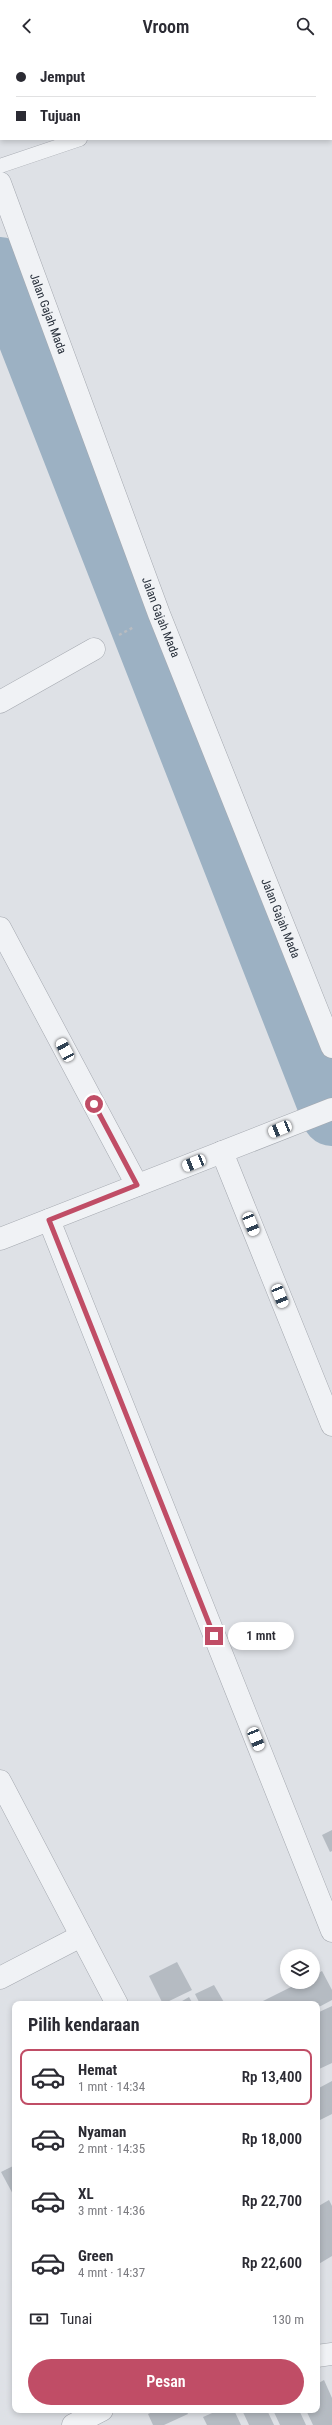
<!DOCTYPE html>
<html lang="id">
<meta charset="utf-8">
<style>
:root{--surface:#fff;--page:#f2f2f3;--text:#2b2b33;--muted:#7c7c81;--line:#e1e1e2;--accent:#c04d66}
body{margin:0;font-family:"Roboto Condensed",sans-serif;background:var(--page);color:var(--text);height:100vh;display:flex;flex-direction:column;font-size:15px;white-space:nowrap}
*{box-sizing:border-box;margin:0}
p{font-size:13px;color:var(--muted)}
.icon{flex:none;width:22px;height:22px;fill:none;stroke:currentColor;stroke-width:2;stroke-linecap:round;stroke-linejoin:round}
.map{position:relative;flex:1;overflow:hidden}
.sheet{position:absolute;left:12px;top:1949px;width:308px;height:412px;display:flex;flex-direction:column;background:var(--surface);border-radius:8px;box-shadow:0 2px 6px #0003}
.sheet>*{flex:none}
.banner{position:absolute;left:0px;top:0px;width:332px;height:88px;box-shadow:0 2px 6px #0003;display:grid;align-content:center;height:88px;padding:0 16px;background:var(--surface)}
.tools{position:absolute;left:280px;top:1897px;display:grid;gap:8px}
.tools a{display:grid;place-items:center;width:40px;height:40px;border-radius:50%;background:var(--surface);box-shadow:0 2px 6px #0003;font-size:20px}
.end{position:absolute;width:18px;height:18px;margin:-9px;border:5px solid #c04d66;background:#fff;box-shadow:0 0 0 2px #fff}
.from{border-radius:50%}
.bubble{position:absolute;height:28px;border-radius:14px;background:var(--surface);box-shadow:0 2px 6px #0003;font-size:13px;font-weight:600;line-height:28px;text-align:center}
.car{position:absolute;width:12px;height:24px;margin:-12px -6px;border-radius:5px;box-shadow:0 0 3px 1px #0007;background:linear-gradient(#fff 24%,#345 0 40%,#fff 0 76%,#345 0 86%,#fff 0)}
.banner b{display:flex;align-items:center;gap:14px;height:38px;font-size:15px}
.banner b+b{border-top:1px solid var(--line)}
.banner i{width:10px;height:10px;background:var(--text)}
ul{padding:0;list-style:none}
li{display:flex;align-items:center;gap:12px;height:56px;margin:0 8px 6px;padding:0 8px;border:2px solid transparent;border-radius:8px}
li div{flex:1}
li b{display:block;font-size:15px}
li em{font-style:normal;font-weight:600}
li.active{border-color:var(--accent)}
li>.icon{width:36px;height:36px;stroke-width:1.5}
h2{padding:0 16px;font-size:18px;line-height:48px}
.pay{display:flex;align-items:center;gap:10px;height:44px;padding:0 16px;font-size:15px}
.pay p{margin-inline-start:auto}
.primary-button{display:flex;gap:8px;margin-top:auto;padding:8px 16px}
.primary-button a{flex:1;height:46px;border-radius:24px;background:var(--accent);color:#fff;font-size:16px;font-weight:600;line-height:46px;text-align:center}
header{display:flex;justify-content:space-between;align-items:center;height:52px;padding:0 16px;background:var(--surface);font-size:18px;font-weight:600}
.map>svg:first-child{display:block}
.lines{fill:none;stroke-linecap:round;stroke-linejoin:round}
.river{stroke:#9cb1c3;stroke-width:60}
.building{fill:#b5bbc2}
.lane-casing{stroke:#a4a8af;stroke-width:15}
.street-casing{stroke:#a4a8af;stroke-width:23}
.path{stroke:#b8bcc1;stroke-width:2.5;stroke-dasharray:3 3;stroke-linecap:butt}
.lane{stroke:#f0f2f5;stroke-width:14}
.street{stroke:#f0f2f5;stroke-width:22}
.route{stroke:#c04d66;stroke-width:5}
.labels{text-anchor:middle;stroke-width:3;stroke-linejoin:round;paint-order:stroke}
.street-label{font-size:12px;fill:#28303b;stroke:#edf0f4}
</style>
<header><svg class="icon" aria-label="back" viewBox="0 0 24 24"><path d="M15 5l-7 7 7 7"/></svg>Vroom<svg class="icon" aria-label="search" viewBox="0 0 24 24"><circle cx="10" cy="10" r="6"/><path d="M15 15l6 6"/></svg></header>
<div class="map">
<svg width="332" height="2373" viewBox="0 0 332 2373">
<rect width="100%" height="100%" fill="#dee1e6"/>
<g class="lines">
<!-- river -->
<polyline class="river" points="0,215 332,1064"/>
</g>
<!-- building -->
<g class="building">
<polygon points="332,1778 332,1799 330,1800 322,1783"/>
<polygon points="177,1910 192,1938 163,1952 149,1924"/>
<polygon points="322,1919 332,1938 332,1948 317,1956 317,1952 257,1952 301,1930 313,1930 313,1924"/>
<polygon points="214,1933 225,1952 200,1952 195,1942"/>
<polygon points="189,1945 193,1952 177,1952"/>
<polygon points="332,1954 332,2011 317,2018 317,1961"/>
<polygon points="332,2029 332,2062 318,2069 317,2037"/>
<polygon points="15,2113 15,2146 1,2120"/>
<polygon points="329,2148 332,2154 332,2204 317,2213 317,2155"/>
<polygon points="324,2328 332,2346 332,2373 313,2373 306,2358 317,2358 317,2332"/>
<polygon points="157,2358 186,2358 188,2362 164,2373 153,2373 148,2362"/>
<polygon points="219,2358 234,2358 241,2373 207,2373 203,2365"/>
<polygon points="242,2358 267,2358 274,2373 249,2373"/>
<polygon points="273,2358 299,2358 306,2373 280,2373"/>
</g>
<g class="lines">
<!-- lane casing -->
<g class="lane-casing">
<g id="lane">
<polyline points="300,0 300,1"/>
<polyline points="331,75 332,77"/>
<polyline points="0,114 80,87"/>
</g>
</g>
<!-- street casing -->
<g class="street-casing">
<g id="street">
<path id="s1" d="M0 131 159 562 332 995"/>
<polyline points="0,650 94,597"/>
<polyline points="0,876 137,1133"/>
<polyline points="222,1100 332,1373"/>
<polyline points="49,1168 332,1879"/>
<polyline points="0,1187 332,1057"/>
<polyline points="0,1729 117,1952"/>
<polyline points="0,1926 81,1884"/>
<polyline points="317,2304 332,2302"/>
<polyline points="73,2373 102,2358"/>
</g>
</g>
<!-- path -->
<polyline class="path" points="119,583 134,575"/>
<!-- lane -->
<use href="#lane" class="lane"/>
<!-- street -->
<use href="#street" class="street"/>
</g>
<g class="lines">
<!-- route -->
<polyline class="route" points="94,1052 137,1133 49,1168 214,1584"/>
</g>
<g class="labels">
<!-- street labels -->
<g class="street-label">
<text dy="4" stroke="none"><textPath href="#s1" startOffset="139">Jalan Gajah Mada</textPath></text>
<text dy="4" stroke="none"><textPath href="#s1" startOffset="463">Jalan Gajah Mada</textPath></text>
<text dy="4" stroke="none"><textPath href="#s1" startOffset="787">Jalan Gajah Mada</textPath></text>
</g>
</g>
</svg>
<div class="tools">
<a><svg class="icon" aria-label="layers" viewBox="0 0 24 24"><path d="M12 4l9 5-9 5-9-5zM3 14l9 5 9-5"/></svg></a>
</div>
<i class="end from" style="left:94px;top:1052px"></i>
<i class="end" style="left:214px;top:1584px"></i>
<div class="bubble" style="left:228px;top:1570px;width:66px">1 mnt</div>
<i class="car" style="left:65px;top:998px;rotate:332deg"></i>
<i class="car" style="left:280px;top:1077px;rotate:248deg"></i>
<i class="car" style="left:194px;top:1111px;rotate:248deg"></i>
<i class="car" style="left:251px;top:1172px;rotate:158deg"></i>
<i class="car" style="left:280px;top:1244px;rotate:158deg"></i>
<i class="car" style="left:256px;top:1687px;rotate:158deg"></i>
<div class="banner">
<b><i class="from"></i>Jemput</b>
<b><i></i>Tujuan</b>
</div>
<section class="sheet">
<h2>Pilih kendaraan</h2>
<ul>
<li class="active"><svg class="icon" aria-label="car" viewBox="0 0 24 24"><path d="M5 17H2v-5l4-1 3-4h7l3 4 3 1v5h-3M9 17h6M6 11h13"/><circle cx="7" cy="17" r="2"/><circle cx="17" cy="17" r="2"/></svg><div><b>Hemat</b><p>1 mnt · 14:34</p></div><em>Rp 13,400</em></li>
<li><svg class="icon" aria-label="car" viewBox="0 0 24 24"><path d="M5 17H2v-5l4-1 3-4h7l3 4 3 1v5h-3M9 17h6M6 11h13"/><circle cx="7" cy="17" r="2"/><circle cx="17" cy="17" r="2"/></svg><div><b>Nyaman</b><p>2 mnt · 14:35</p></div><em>Rp 18,000</em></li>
<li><svg class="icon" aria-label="car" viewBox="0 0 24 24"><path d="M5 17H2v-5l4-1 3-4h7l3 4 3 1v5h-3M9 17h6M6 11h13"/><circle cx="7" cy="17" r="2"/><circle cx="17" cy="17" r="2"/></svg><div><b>XL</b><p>3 mnt · 14:36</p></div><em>Rp 22,700</em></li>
<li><svg class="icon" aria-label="car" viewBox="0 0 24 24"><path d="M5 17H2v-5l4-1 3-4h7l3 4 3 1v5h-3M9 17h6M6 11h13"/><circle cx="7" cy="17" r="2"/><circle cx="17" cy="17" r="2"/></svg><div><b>Green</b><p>4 mnt · 14:37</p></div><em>Rp 22,600</em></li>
</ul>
<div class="pay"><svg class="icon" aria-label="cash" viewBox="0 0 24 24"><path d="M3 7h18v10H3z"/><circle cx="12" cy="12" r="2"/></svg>Tunai<p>130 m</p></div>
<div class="primary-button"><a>Pesan</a></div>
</section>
</div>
